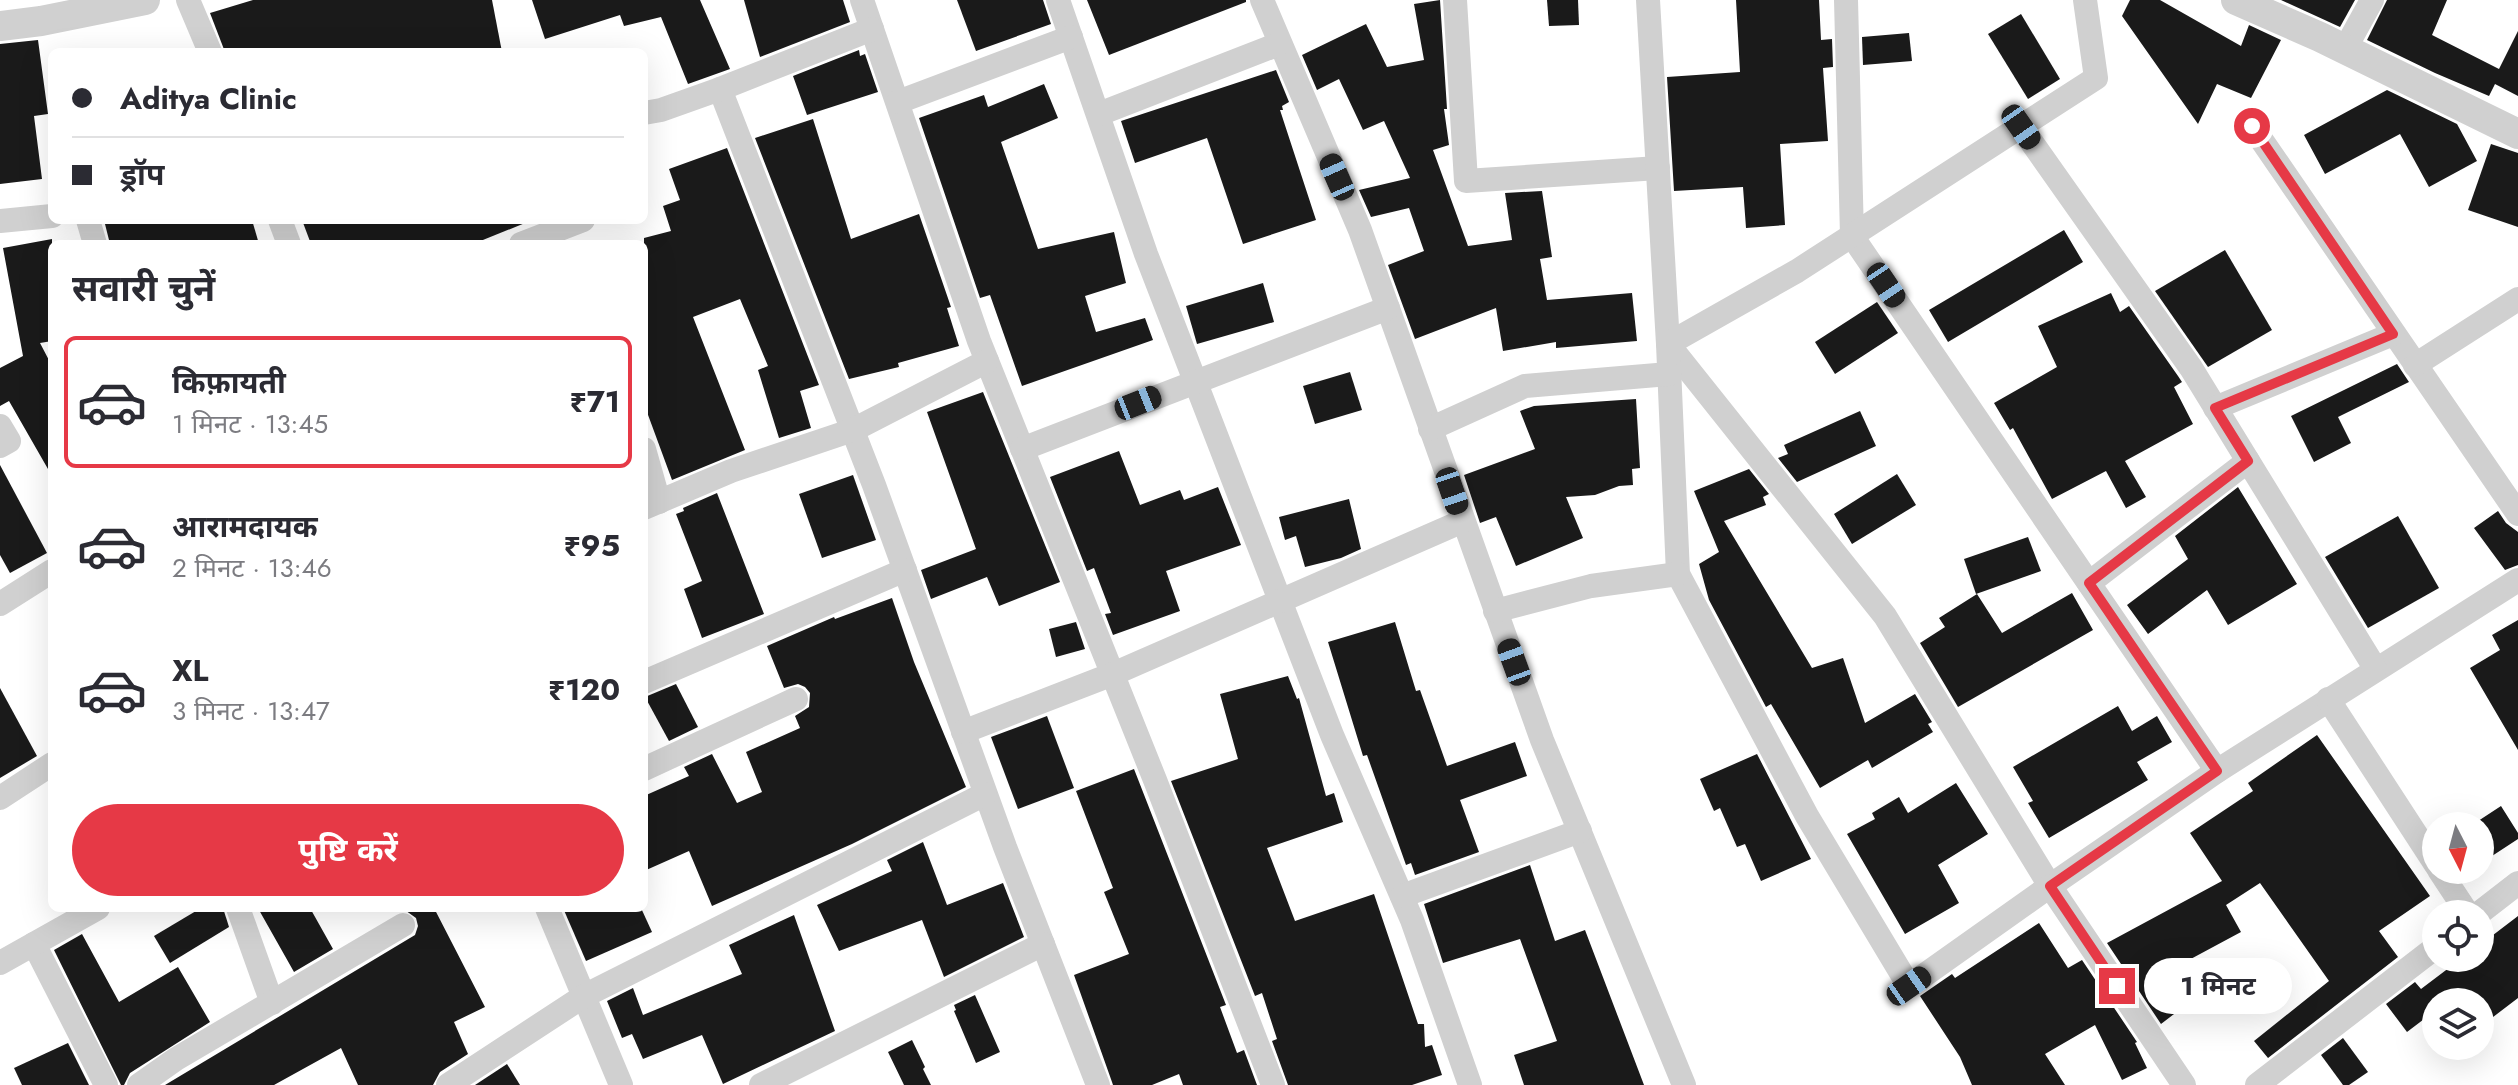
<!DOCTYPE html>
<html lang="hi">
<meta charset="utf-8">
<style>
:root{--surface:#fff;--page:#f7f7f7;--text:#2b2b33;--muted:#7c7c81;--line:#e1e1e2;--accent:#e63946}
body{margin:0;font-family:Jost,"Noto Sans Devanagari",sans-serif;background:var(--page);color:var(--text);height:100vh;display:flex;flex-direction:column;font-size:30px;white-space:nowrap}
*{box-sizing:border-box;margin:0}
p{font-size:26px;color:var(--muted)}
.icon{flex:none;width:44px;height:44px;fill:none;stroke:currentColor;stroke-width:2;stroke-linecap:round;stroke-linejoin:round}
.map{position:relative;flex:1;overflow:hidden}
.side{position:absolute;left:48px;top:240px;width:600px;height:672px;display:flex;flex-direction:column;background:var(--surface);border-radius:12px;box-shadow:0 8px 32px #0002}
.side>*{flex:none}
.guide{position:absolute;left:48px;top:48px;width:600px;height:176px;border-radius:12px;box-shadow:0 8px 32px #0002;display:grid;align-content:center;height:176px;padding:0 24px;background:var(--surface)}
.needle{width:52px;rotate:174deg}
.buttons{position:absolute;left:2422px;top:812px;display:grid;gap:16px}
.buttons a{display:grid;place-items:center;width:72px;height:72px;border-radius:50%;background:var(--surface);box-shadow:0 8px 32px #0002;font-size:40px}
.end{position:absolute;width:36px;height:36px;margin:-18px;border:10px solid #e63946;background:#fff;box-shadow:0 0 0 4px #fff}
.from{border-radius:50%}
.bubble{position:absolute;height:56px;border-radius:28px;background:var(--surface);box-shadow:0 8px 32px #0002;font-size:26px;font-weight:700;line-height:56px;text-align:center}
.car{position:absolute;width:24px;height:48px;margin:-24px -12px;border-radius:10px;box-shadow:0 0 6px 2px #0007;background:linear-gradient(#222 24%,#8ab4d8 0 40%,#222 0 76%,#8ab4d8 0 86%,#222 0)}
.guide b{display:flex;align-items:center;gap:28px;height:76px;font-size:30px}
.guide b+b{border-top:2px solid var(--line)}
.guide i{width:20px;height:20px;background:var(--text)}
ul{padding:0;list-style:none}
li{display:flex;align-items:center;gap:24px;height:132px;margin:0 16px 12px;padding:0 8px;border:4px solid transparent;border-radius:12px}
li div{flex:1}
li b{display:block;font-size:30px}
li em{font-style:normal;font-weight:700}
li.on{border-color:var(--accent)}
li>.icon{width:72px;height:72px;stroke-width:1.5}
h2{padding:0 24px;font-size:36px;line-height:96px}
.primary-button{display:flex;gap:16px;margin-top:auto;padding:16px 24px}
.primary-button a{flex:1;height:92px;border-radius:48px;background:var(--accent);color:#fff;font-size:32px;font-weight:700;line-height:92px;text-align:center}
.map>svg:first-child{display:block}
.building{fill:#1a1a1a}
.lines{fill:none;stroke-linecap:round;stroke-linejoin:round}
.minor{stroke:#d0d0d0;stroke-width:24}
.tertiary{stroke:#d0d0d0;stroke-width:30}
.route{stroke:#e63946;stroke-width:10}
</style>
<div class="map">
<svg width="2518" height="1085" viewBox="0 0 2518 1085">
<rect width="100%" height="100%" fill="#fff"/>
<!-- building -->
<g class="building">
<polygon points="253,0 492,0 502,52 225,52 210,13"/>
<polygon points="532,0 700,0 730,69 688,84 661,17 624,26 620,15 545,39"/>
<polygon points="744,0 843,0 850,22 760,57"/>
<polygon points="957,0 1043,0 1051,24 976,51"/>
<polygon points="1087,0 1246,0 1246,2 1109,55"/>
<polygon points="1440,0 1447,109 1444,109 1449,145 1433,150 1468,246 1512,240 1505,193 1542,191 1552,257 1540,259 1547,300 1632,293 1637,341 1556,348 1556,342 1503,351 1496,308 1415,339 1388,265 1424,251 1409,208 1371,217 1359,190 1410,178 1384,121 1363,130 1339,79 1317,90 1302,55 1366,24 1387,67 1424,60 1414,4"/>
<polygon points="1547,0 1578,0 1579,25 1549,26"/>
<polygon points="1736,0 1819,0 1821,40 1832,39 1833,67 1823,68 1828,141 1780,144 1785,225 1746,228 1743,187 1674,191 1667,77 1740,72"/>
<polygon points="2130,0 2160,0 2241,46 2249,25 2281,40 2251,98 2217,84 2198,124 2122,16"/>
<polygon points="2281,0 2355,0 2340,27"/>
<polygon points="2387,0 2447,0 2432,35 2499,69 2518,31 2518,96 2495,84 2489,96 2435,73 2367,40"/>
<polygon points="2021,14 2060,79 2028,99 1988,34"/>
<polygon points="1909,33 1912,61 1863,65 1862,37"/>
<polygon points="38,40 48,114 34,116 42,179 0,184 0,44"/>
<polygon points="859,50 860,56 865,54 878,92 807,115 793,76"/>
<polygon points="1276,70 1289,102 1282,106 1283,110 1280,110 1316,220 1243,244 1207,138 1135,163 1121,121"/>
<polygon points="1044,84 1058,118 1001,142 1038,249 1114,232 1126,283 1085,296 1096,332 1145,318 1153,340 1022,386 990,295 980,298 919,118 984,95 988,107"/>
<polygon points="2387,90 2457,124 2477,161 2429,187 2400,134 2325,174 2304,135"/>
<polygon points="813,119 851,239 919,214 951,307 947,308 959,346 898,363 899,367 849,379 755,138"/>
<polygon points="2491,144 2518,153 2518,227 2468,210"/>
<polygon points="727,148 819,385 800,391 811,428 779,438 758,370 768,366 740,299 693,317 745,450 672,480 644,404 644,238 671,231 663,206 680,200 669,169"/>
<polygon points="104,220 252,220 259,244 110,244"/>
<polygon points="302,220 530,220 530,221 473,244 311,244"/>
<polygon points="2064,230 2083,262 1948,342 1929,310"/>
<polygon points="52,239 52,341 40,343 52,366 52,476 9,401 0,406 0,368 23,356 3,248"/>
<polygon points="2225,250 2272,330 2208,367 2155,291"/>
<polygon points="1263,283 1274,322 1197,344 1186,306"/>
<polygon points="2111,293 2120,312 2129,306 2178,376 2182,382 2174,387 2193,424 2125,461 2146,497 2126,508 2106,471 2052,499 2013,428 2010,430 1994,403 2057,367 2038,326"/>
<polygon points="1877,302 1898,333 1835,374 1815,342"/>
<polygon points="2397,364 2409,382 2338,417 2351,443 2314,462 2291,416"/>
<polygon points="1350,372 1362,410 1315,424 1303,386"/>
<polygon points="983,392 1060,582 999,606 987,577 931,599 921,570 976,549 927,412"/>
<polygon points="1636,399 1640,468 1632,469 1633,485 1619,486 1595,495 1566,497 1583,538 1516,566 1496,517 1480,523 1464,475 1535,449 1520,411 1534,406"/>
<polygon points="1860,411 1876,446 1797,482 1778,458 1788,454 1784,445"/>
<polygon points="1119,451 1140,505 1180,490 1184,500 1218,487 1241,545 1166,571 1180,611 1113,635 1105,614 1111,613 1094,568 1087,571 1050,477"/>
<polygon points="0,465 47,553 10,573 0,555"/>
<polygon points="1749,469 1769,494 1763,497 1766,505 1724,521 1812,668 1843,658 1865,723 1915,694 1932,722 1928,724 1933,732 1872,768 1868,760 1820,788 1771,704 1766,707 1709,600 1699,564 1719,552 1694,491"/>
<polygon points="1897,474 1916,505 1852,544 1834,514"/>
<polygon points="853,475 876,540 822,558 799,494"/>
<polygon points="2238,487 2297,584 2228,625 2207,590 2148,634 2127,605 2188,559 2175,536"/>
<polygon points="717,493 764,614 702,638 684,589 702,581 676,514 684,511 683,508"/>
<polygon points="1349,499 1361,549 1341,558 1305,567 1296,536 1285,540 1279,517"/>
<polygon points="2498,511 2506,523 2518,532 2518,565 2505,570 2474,528"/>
<polygon points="2398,516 2439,588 2368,628 2325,557"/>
<polygon points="2028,537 2041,571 1976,594 1964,559"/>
<polygon points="2072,593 2093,630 1958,707 1920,643 1945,627 1939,618 1977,594 2002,633"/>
<polygon points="892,598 914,662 966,787 852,844 712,906 689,851 644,871 644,796 689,776 684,767 712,754 737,803 762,792 746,752 800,728 795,716 809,707 810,693 805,687 798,684 784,688 767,646 834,617 835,619"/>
<polygon points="2518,620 2518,750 2470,668 2500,650 2492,635"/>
<polygon points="1076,622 1085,649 1056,657 1049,629"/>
<polygon points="1395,622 1416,691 1420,690 1447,766 1515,742 1527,776 1460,800 1479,852 1415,875 1411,863 1406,865 1367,755 1363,756 1328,642"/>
<polygon points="1288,676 1297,699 1299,698 1326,796 1334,793 1343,822 1267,848 1295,921 1374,894 1418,1024 1424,1024 1425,1047 1432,1045 1442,1075 1412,1085 1288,1085 1272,1041 1277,1039 1262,993 1255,996 1171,781 1238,759 1220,694"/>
<polygon points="676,684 698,727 669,741 645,697"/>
<polygon points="0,688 37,756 0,778"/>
<polygon points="2118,706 2132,731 2157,716 2172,742 2137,762 2148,780 2049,838 2028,803 2033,801 2013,767"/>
<polygon points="1047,716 1074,788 1018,809 991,737"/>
<polygon points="2317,735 2430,896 2379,931 2398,957 2268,1058 2254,1041 2329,981 2260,883 2226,905 2241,932 2187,961 2208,988 2161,1024 2107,943 2222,881 2190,833 2253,791 2248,783"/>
<polygon points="1757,754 1811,859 1761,881 1745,844 1737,847 1720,808 1714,811 1700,779"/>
<polygon points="1134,769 1226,1005 1220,1007 1237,1053 1244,1050 1257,1085 1183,1085 1179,1074 1152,1085 1113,1085 1112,1082 1074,975 1129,954 1104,892 1113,888 1076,791"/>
<polygon points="1956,783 1988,834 1938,865 1959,903 1905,934 1847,834 1875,819 1872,813 1899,797 1908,813"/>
<polygon points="2501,806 2518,833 2518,839 2492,856 2480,837 2480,826 2472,825"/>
<polygon points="923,842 947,905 1003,883 1024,937 944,977 922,920 839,951 817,905 892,871 887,860"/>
<polygon points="1530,865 1555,941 1585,930 1644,1085 1524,1085 1514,1055 1557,1041 1520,939 1443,963 1424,904"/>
<polygon points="201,908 223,908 229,927 170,963 154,936"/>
<polygon points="254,908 310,908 333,949 294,972 259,910 255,912"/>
<polygon points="402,908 434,908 485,1007 454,1022 468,1054 440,1072 433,1085 358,1085 341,1048 274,1085 165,1085 415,935 418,926 416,918"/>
<polygon points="563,908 641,908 652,932 586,961"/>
<polygon points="794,915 835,1031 723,1084 702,1035 643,1059 632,1034 622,1038 607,1001 633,988 643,1015 742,974 729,945"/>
<polygon points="2518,916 2518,998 2480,1027 2480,1002 2436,1002 2436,1010 2407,1032 2386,1004 2415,982 2421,989 2462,958 2480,958 2480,945"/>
<polygon points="2039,923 2068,968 2082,960 2137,1042 2135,1043 2147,1068 2122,1080 2095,1025 2045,1054 2065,1085 1972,1085 1960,1057 1920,996 1952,974 1955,978"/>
<polygon points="82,934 119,1002 178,967 210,1022 130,1073 124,1085 121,1085 54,950"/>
<polygon points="975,995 1000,1052 976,1063 954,1011 956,1010 954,1005"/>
<polygon points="2343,1038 2368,1072 2349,1085 2343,1085 2321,1055"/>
<polygon points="912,1040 925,1067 923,1069 931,1085 904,1085 888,1052"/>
<polygon points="68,1043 89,1085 22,1085 14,1068"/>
<polygon points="507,1064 520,1085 475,1085"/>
</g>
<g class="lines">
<!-- minor -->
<g class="minor">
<polyline points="188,0 210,52"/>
<polyline points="862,0 979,341 1155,780 1273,1085"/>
<polyline points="1058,0 1146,254 1332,735 1412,920 1470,1085"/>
<polyline points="1262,0 1360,230 1542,740 1684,1085"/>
<polyline points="1455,0 1466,181 1658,168"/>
<polyline points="1648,0 1668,344 1885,616 2050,886 2217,771 2518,580"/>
<polyline points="1846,0 1852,236 2217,771"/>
<polyline points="2085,0 2096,78 1797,271 1668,344 1678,574 1807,816 1909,986 2050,886 2184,1085"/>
<polyline points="2345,49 2372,0"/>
<polyline points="720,89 874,485 1005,847 1098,1085"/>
<polyline points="898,102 1071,37"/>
<polyline points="644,113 661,110 720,89 872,29"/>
<polyline points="1099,114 1279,44"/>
<polyline points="2252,126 2518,514"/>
<polyline points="2021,127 2191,368 2375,668"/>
<polyline points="88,220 95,244"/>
<polyline points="280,220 289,244"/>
<polyline points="0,221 52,216"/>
<polyline points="521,244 583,220"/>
<polyline points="2415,365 2518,299"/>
<polyline points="2215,408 2393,334"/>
<polyline points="0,426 9,441 0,446"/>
<polyline points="1430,429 1525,386 1669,374"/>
<polyline points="644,449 659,502"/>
<polyline points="1022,449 1388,308"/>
<polyline points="644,508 731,471 853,430 987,361"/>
<polyline points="2089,583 2248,461"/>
<polyline points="0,604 52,571"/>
<polyline points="1495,611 1591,586 1678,574"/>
<polyline points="644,682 905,570"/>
<polyline points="2328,699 2436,865"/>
<polyline points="963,732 1113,674 1463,521"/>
<polyline points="644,769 796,699"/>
<polyline points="0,798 52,764"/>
<polyline points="2439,870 2468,914"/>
<polyline points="1402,896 1580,831"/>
<polyline points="238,908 272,1003"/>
<polyline points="547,908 621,1085"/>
<polyline points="2478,914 2518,883"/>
<polyline points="34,944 106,1085"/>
<polyline points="0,963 98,908"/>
<polyline points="139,1085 176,1059 403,925"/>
<polyline points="448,1085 584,996 985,794"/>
<polyline points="761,1085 1043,944"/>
<polyline points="2257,1085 2436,947"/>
</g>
<!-- tertiary -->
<g class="tertiary">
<polyline points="2236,0 2320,37 2518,134"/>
<polyline points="0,26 41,21 145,0"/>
</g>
</g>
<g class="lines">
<!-- route -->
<polyline class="route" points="2117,986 2050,886 2217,771 2089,583 2248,461 2215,408 2393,334 2252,126"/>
</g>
</svg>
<div class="buttons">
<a><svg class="needle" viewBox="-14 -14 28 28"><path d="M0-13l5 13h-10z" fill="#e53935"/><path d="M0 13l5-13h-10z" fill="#7c7c81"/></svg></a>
<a><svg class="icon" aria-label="locate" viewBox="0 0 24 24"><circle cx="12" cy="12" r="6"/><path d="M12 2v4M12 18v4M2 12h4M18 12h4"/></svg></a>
<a><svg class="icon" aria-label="layers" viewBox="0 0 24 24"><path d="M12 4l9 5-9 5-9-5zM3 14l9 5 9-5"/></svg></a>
</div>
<i class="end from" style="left:2252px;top:126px"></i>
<i class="end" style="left:2117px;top:986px"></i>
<div class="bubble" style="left:2144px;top:958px;width:148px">1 मिनट</div>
<i class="car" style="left:2021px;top:127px;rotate:145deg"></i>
<i class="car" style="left:1337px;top:177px;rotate:336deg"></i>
<i class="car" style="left:1886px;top:285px;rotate:146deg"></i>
<i class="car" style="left:1138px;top:403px;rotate:68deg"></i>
<i class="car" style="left:1452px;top:491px;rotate:161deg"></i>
<i class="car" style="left:1514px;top:662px;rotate:340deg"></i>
<i class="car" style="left:1909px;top:986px;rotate:55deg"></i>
<div class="guide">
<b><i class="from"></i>Aditya Clinic</b>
<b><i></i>ड्रॉप</b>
</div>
<section class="side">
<h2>सवारी चुनें</h2>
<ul>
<li class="on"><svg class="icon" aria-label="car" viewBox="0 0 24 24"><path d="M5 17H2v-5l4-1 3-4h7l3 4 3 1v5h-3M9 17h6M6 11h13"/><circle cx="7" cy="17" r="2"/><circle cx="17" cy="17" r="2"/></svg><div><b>किफ़ायती</b><p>1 मिनट · 13:45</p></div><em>₹71</em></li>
<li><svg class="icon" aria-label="car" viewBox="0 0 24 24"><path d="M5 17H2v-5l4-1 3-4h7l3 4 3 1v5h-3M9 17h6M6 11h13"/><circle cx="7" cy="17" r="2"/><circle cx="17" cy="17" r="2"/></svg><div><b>आरामदायक</b><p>2 मिनट · 13:46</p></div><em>₹95</em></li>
<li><svg class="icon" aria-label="car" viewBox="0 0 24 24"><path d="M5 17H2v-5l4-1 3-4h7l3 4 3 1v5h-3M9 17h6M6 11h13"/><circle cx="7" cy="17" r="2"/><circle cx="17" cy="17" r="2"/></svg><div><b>XL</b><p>3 मिनट · 13:47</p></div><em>₹120</em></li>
</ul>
<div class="primary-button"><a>पुष्टि करें</a></div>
</section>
</div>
